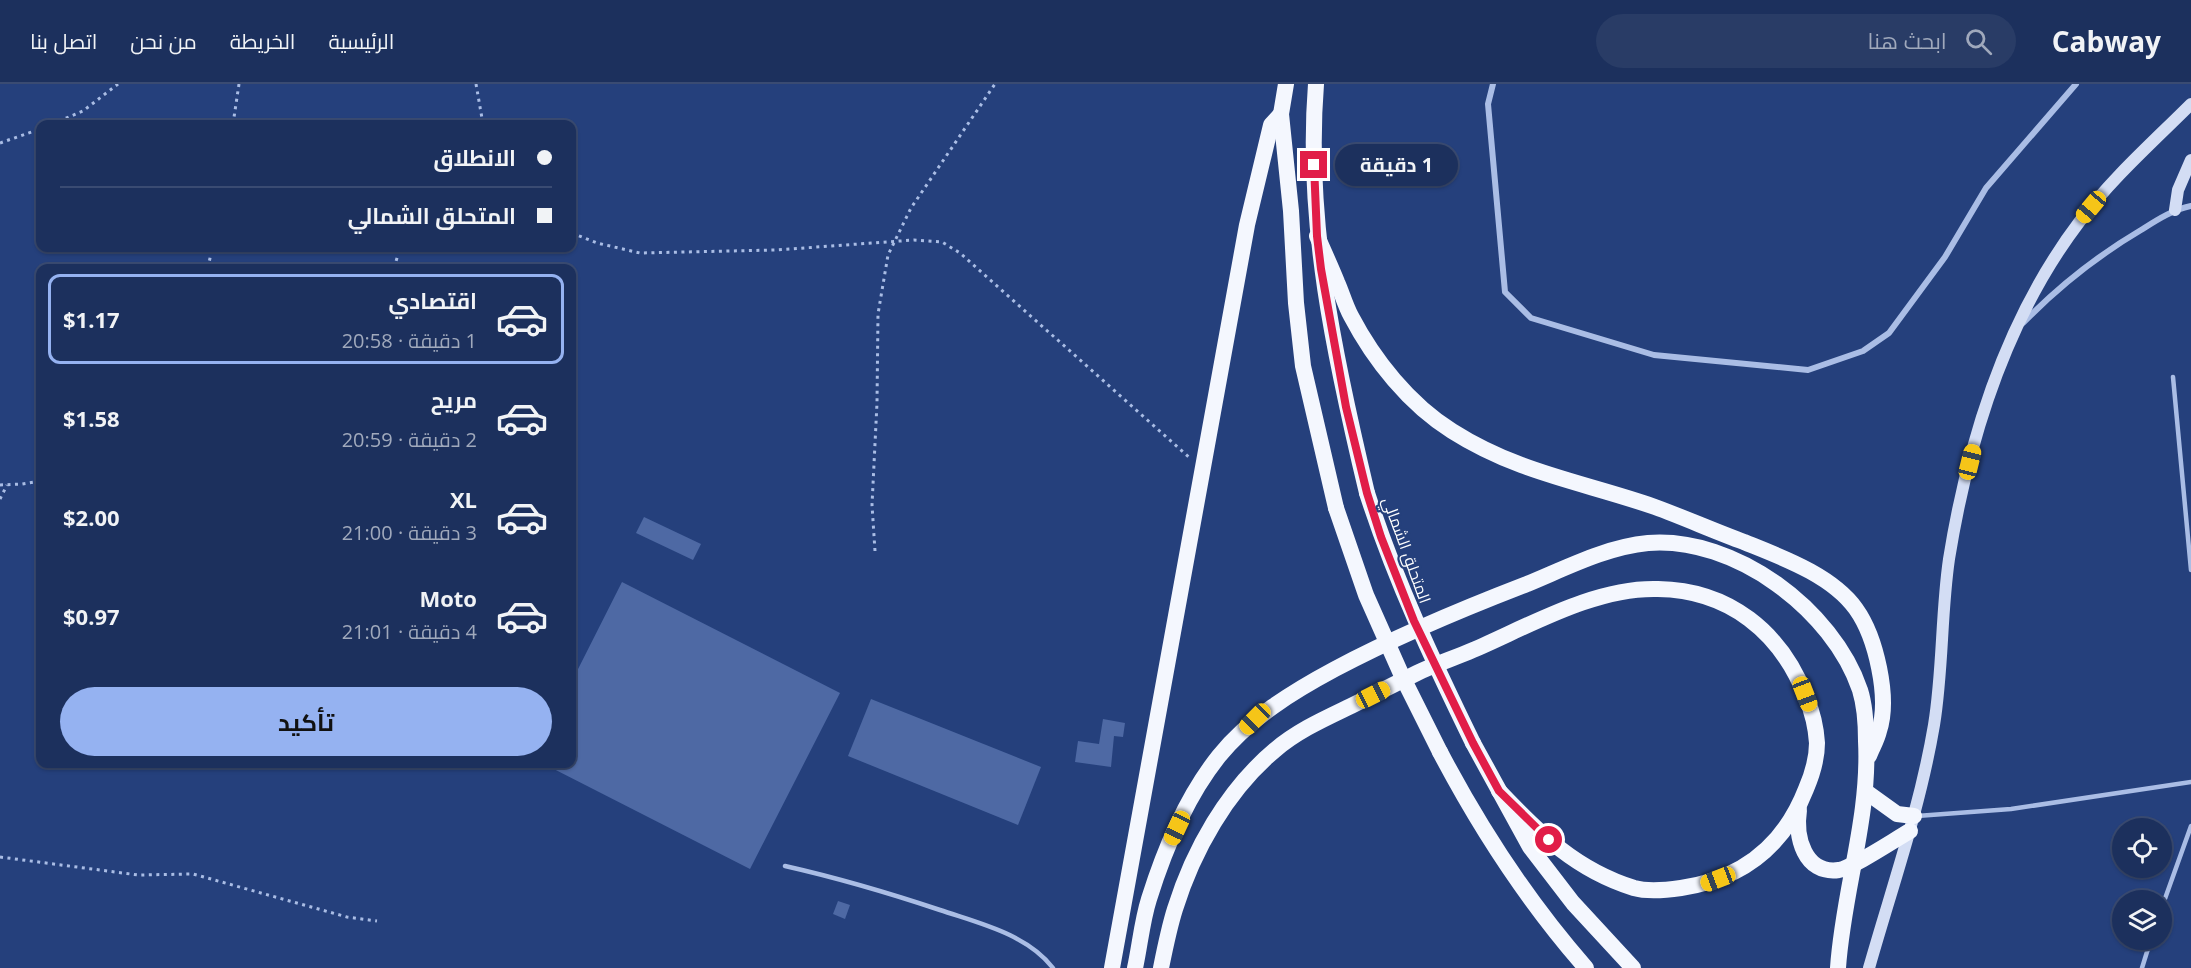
<!DOCTYPE html>
<html lang="ar">
<meta charset="utf-8">
<style>
:root{--surface:#1c305d;--page:#293c66;--text:#f1f3f6;--muted:#a0a9bc;--line:#3a4b72;--accent:#95b2f1}
body{margin:0;font-family:"Open Sans",Cairo,sans-serif;background:var(--page);color:var(--text);direction:rtl;height:100vh;display:flex;flex-direction:column;font-size:22px;white-space:nowrap}
*{box-sizing:border-box;margin:0}
p{font-size:20px;color:var(--muted)}
.icon{flex:none;width:33px;height:33px;fill:none;stroke:currentColor;stroke-width:2;stroke-linecap:round;stroke-linejoin:round}
.map{position:relative;flex:1;overflow:hidden;direction:ltr}
.details{position:absolute;left:36px;top:180px;width:540px;height:504px;display:flex;flex-direction:column;background:var(--surface);border-radius:12px;box-shadow:0 2px 4px #0004,0 0 0 2px var(--line);direction:rtl}
.details>*{flex:none}
.top-card{position:absolute;left:36px;top:36px;width:540px;height:132px;border-radius:12px;box-shadow:0 2px 4px #0004,0 0 0 2px var(--line);direction:rtl;display:grid;align-content:center;height:132px;padding:0 24px;background:var(--surface)}
.buttons{position:absolute;left:2112px;top:734px;display:grid;gap:12px}
.buttons a{display:grid;place-items:center;width:60px;height:60px;border-radius:50%;background:var(--surface);box-shadow:0 2px 4px #0004,0 0 0 2px var(--line);font-size:30px}
.end{position:absolute;width:27px;height:27px;margin:-14px;border:8px solid #e11d48;background:#fff;box-shadow:0 0 0 3px #fff}
.from{border-radius:50%}
.bubble{position:absolute;height:42px;border-radius:21px;background:var(--surface);box-shadow:0 2px 4px #0004,0 0 0 2px var(--line);font-size:20px;font-weight:700;line-height:42px;text-align:center;direction:rtl}
.car{position:absolute;width:18px;height:36px;margin:-18px -9px;border-radius:8px;box-shadow:0 0 4px 2px #0007;background:linear-gradient(#f5c518 24%,#345 0 40%,#f5c518 0 76%,#345 0 86%,#f5c518 0)}
.top-card b{display:flex;align-items:center;gap:21px;height:57px;font-size:22px}
.top-card b+b{border-top:2px solid var(--line)}
.top-card i{width:15px;height:15px;background:var(--text)}
ul{padding:10px 0 0;list-style:none}
li{display:flex;align-items:center;gap:18px;height:90px;margin:0 12px 9px;padding:0 12px;border:3px solid transparent;border-radius:12px}
li div{flex:1}
li b{display:block;font-size:22px}
li em{font-style:normal;font-weight:700}
li.active{border-color:var(--accent)}
li>.icon{width:54px;height:54px;stroke-width:1.5}
.action{display:flex;gap:12px;margin-top:auto;padding:12px 24px}
.action a{flex:1;height:69px;border-radius:36px;background:var(--accent);color:#111;font-size:24px;font-weight:700;line-height:69px;text-align:center}
header{display:flex;align-items:center;gap:36px;box-sizing:border-box;height:84px;padding:0 30px;background:var(--surface);border-bottom:2px solid var(--line)}
header strong{font-size:28px}
nav{display:flex;gap:33px;margin-inline-start:auto;font-size:21px}
.search{width:420px;height:54px;background:var(--page);display:flex;align-items:center;gap:15px;box-sizing:border-box;padding:0 21px;border-radius:33px;color:var(--muted);font-size:22px}
.map>svg:first-child{display:block}
.building{fill:#4e69a4}
.lines{fill:none;stroke-linecap:round;stroke-linejoin:round}
.path{stroke:#aabde5;stroke-width:3;stroke-dasharray:3 4.5;stroke-linecap:butt}
.service{stroke:#aabde5;stroke-width:4.5}
.minor{stroke:#aabde5;stroke-width:6}
.secondary{stroke:#d3ddf4;stroke-width:12}
.trunk{stroke:#f4f7fe;stroke-width:16}
.trunk-bridge{stroke:#f4f7fe;stroke-width:16}
.route{stroke:#e11d48;stroke-width:8}
.labels{text-anchor:middle;stroke-width:4.5;stroke-linejoin:round;paint-order:stroke}
.street-label{font-size:16px;fill:#fff;stroke:#25407c}
</style>
<header>
<strong>Cabway</strong>
<div class="search"><svg class="icon" aria-label="search" viewBox="0 0 24 24"><circle cx="10" cy="10" r="6"/><path d="M15 15l6 6"/></svg>ابحث هنا</div>
<nav><a>الرئيسية</a><a>الخريطة</a><a>من نحن</a><a>اتصل بنا</a></nav>
</header>
<div class="map">
<svg width="2191" height="884" viewBox="0 0 2191 884">
<rect width="100%" height="100%" fill="#25407c"/>
<!-- building -->
<g class="building">
<polygon points="644,433 701,460 693,476 636,449"/>
<polygon points="622,498 840,609 750,785 544,680 572,680 572,597"/>
<polygon points="871,615 1041,683 1018,741 848,672"/>
<polygon points="1103,635 1125,639 1123,653 1114,652 1111,683 1075,678 1078,657 1099,660"/>
<polygon points="838,817 850,821 845,835 833,830"/>
</g>
<g class="lines">
<!-- path -->
<g class="path">
<polyline points="476,0 483,40"/>
<polyline points="52,40 83,27 118,0"/>
<polyline points="233,40 239,0"/>
<polyline points="0,59 40,45"/>
<polyline points="572,149 597,159 640,169 776,166 914,156 942,158 960,169 1190,374"/>
<polyline points="208,184 212,164"/>
<polyline points="394,184 400,164"/>
<polyline points="0,401 22,400 40,397"/>
<polyline points="0,415 7,401"/>
<polyline points="875,467 872,421 877,319 878,230 888,171 911,124 995,0"/>
<polyline points="0,773 138,791 193,790 347,833 377,837"/>
</g>
<!-- service -->
<g class="service">
<polyline points="2173,293 2191,486"/>
<polyline points="1917,732 2011,725 2191,698"/>
<path d="M785 782C838 794 889 809 940 826 978 839 1027 850 1053 884"/>
<polyline points="2162,823 2191,742"/>
<polyline points="2142,884 2151,855"/>
</g>
<!-- minor -->
<g class="minor">
<polyline points="1493,0 1488,20 1505,208 1531,234 1654,271 1808,286 1863,267 1889,249 1945,173 1986,104 2076,0"/>
<path d="M2023 239C2059 202 2097 172 2141 146 2157 136 2172 126 2191 122"/>
</g>
<!-- secondary -->
<g class="secondary">
<polyline points="2175,126 2178,106 2191,76"/>
<path d="M1869 884C1892 803 1920 724 1934 641 1943 586 1941 530 1949 475 1968 357 2007 233 2080 137 2112 94 2153 58 2191 20"/>
</g>
<!-- trunk -->
<g class="trunk">
<polyline points="1286,0 1281,30 1291,127 1296,219 1303,282 1336,424"/>
<path d="M1316 0C1305 138 1335 275 1367 409"/>
<path d="M1317 152C1324 168 1331 183 1337 198 1342 209 1345 221 1351 232 1374 276 1409 320 1452 347 1518 389 1583 398 1655 423 1685 434 1714 447 1744 458 1781 473 1832 491 1856 525 1876 553 1890 614 1879 647 1877 656 1872 664 1869 672"/>
<polyline points="1473,659 1530,763 1573,819 1633,884"/>
<path d="M1440 668C1481 746 1528 818 1586 884"/>
<polyline points="1865,707 1897,730 1914,732"/>
<path d="M1799 726C1795 752 1804 791 1839 786 1854 783 1894 756 1910 747"/>
<polyline points="1112,884 1247,141 1271,41 1281,30"/>
<path d="M1135 884C1140 861 1142 837 1149 815 1164 767 1187 712 1219 672 1250 634 1292 608 1335 585 1397 552 1462 525 1527 500 1566 484 1606 463 1648 459 1735 452 1833 526 1860 606 1865 622 1866 640 1866 657 1870 734 1843 808 1838 884"/>
<path d="M1161 884C1165 864 1169 844 1175 825 1193 767 1227 706 1275 666 1297 647 1324 635 1351 622 1373 611 1395 600 1417 589 1435 580 1455 574 1473 566 1529 542 1595 503 1658 505 1729 506 1781 548 1806 613 1812 627 1816 643 1817 659 1817 674 1812 691 1806 705 1784 762 1742 795 1681 804 1667 806 1648 808 1634 804 1576 786 1540 750 1499 707"/>
</g>
<!-- trunk-bridge -->
<g class="trunk-bridge">
<path d="M1367 409C1395 496 1433 577 1473 659"/>
<polyline points="1336,424 1366,511 1402,592 1440,668"/>
</g>
</g>
<g class="lines">
<!-- route -->
<polyline class="route" points="1314,81 1317,152 1321,185 1346,323 1367,409 1381,453 1414,537 1473,659 1499,707 1549,756"/>
</g>
<g class="labels">
<!-- street labels -->
<g class="street-label">
<text transform="translate(1407 466) rotate(70)" y="6">المتحلق الشمالي</text>
</g>
</g>
</svg>
<div class="buttons">
<a><svg class="icon" aria-label="locate" viewBox="0 0 24 24"><circle cx="12" cy="12" r="6"/><path d="M12 2v4M12 18v4M2 12h4M18 12h4"/></svg></a>
<a><svg class="icon" aria-label="layers" viewBox="0 0 24 24"><path d="M12 4l9 5-9 5-9-5zM3 14l9 5 9-5"/></svg></a>
</div>
<i class="end from" style="left:1549px;top:756px"></i>
<i class="end" style="left:1314px;top:81px"></i>
<div class="bubble" style="left:1335px;top:60px;width:123px">1 دقيقة</div>
<i class="car" style="left:2091px;top:123px;rotate:220deg"></i>
<i class="car" style="left:1970px;top:378px;rotate:14deg"></i>
<i class="car" style="left:1805px;top:610px;rotate:159deg"></i>
<i class="car" style="left:1373px;top:611px;rotate:63deg"></i>
<i class="car" style="left:1255px;top:635px;rotate:225deg"></i>
<i class="car" style="left:1177px;top:744px;rotate:205deg"></i>
<i class="car" style="left:1718px;top:795px;rotate:249deg"></i>
<div class="top-card">
<b><i class="from"></i>الانطلاق</b>
<b><i></i>المتحلق الشمالي</b>
</div>
<section class="details">
<ul>
<li class="active"><svg class="icon" aria-label="car" viewBox="0 0 24 24"><path d="M5 17H2v-5l4-1 3-4h7l3 4 3 1v5h-3M9 17h6M6 11h13"/><circle cx="7" cy="17" r="2"/><circle cx="17" cy="17" r="2"/></svg><div><b>اقتصادي</b><p>1 دقيقة · 20:58</p></div><em>$1.17</em></li>
<li><svg class="icon" aria-label="car" viewBox="0 0 24 24"><path d="M5 17H2v-5l4-1 3-4h7l3 4 3 1v5h-3M9 17h6M6 11h13"/><circle cx="7" cy="17" r="2"/><circle cx="17" cy="17" r="2"/></svg><div><b>مريح</b><p>2 دقيقة · 20:59</p></div><em>$1.58</em></li>
<li><svg class="icon" aria-label="car" viewBox="0 0 24 24"><path d="M5 17H2v-5l4-1 3-4h7l3 4 3 1v5h-3M9 17h6M6 11h13"/><circle cx="7" cy="17" r="2"/><circle cx="17" cy="17" r="2"/></svg><div><b>XL</b><p>3 دقيقة · 21:00</p></div><em>$2.00</em></li>
<li><svg class="icon" aria-label="car" viewBox="0 0 24 24"><path d="M5 17H2v-5l4-1 3-4h7l3 4 3 1v5h-3M9 17h6M6 11h13"/><circle cx="7" cy="17" r="2"/><circle cx="17" cy="17" r="2"/></svg><div><b>Moto</b><p>4 دقيقة · 21:01</p></div><em>$0.97</em></li>
</ul>
<div class="action"><a>تأكيد</a></div>
</section>
</div>
